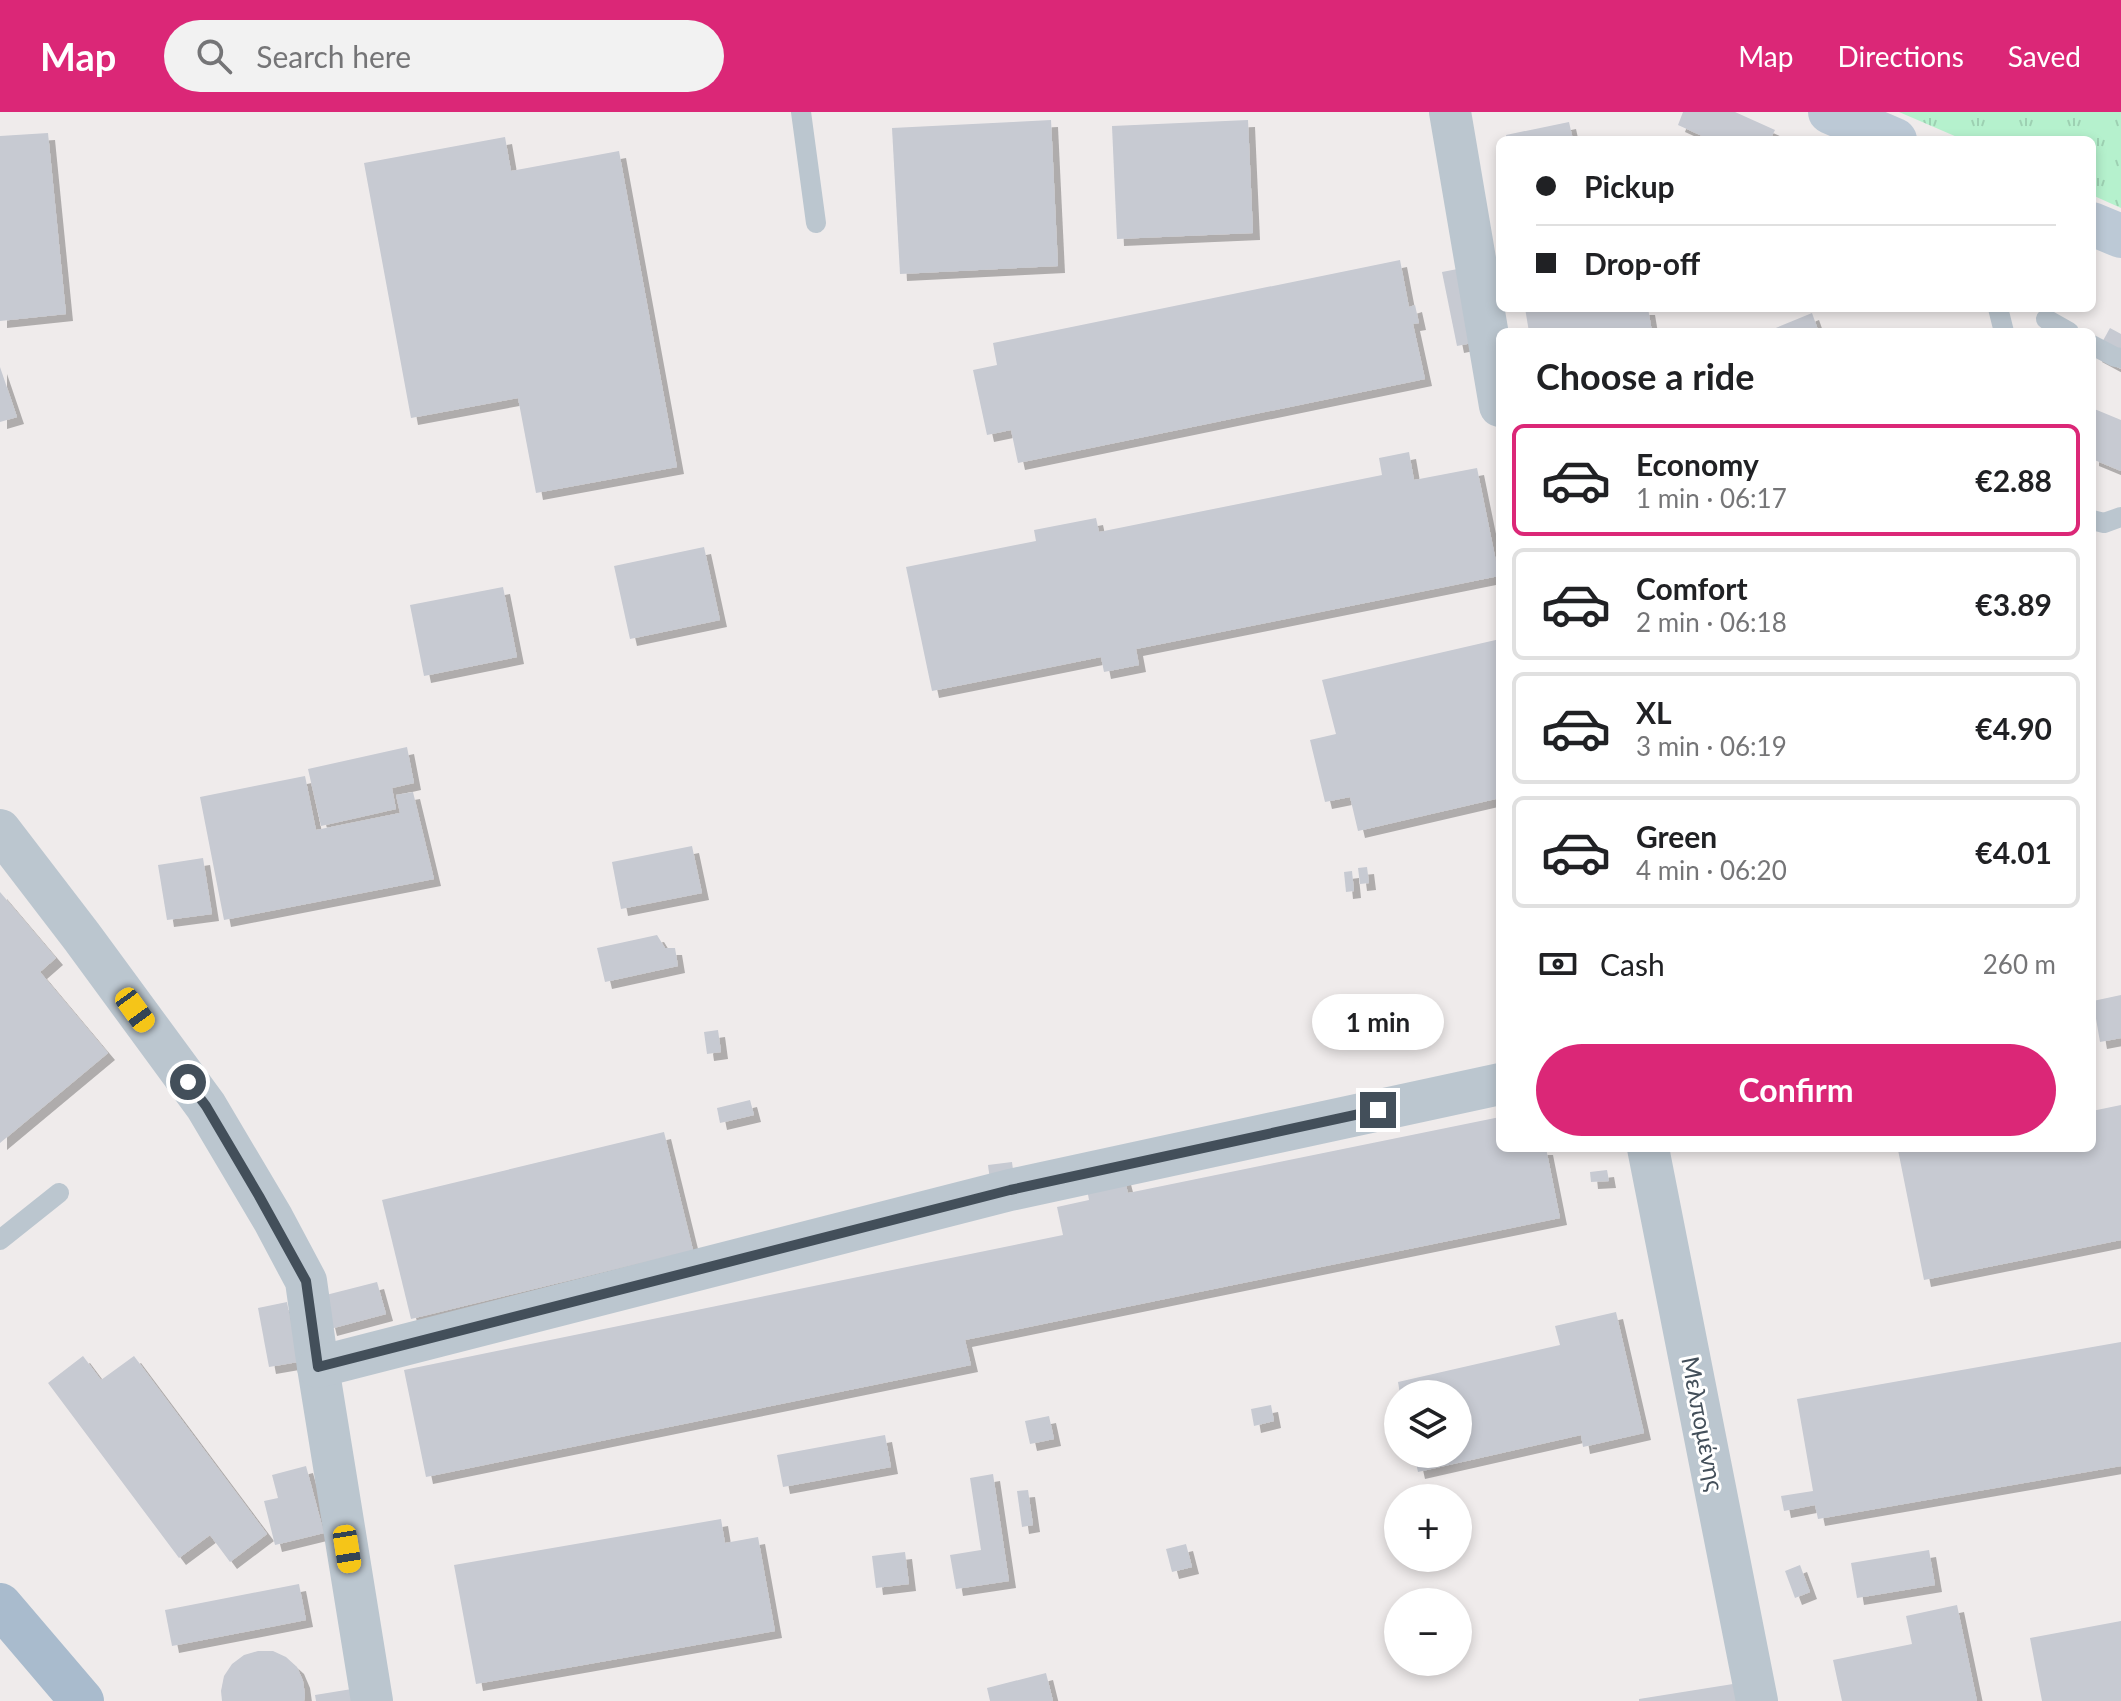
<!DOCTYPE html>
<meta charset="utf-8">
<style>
:root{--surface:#fff;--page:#f2f2f2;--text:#202124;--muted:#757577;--line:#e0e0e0;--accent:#db2777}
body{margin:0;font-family:Lato,sans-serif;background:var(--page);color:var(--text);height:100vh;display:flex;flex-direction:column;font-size:30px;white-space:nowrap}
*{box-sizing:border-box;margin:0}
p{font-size:26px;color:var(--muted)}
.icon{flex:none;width:44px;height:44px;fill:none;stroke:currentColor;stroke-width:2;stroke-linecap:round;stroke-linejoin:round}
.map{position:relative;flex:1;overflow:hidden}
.panel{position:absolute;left:1496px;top:216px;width:600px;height:824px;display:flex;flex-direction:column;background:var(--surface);border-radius:12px;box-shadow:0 4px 12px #0003}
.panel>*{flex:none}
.guide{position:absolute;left:1496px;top:24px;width:600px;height:176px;border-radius:12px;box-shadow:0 4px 12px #0003;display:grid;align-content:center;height:176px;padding:0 40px;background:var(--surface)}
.fabs{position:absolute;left:1384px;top:1268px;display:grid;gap:16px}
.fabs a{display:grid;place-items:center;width:88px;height:88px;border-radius:50%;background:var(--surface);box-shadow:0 4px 12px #0003;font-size:40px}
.end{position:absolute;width:36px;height:36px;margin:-18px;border:10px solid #434f5a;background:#fff;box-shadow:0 0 0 4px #fff}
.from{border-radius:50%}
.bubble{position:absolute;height:56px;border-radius:28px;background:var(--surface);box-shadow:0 4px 12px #0003;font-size:26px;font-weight:700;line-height:56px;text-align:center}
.car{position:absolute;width:24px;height:48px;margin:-24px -12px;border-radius:10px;box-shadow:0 0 6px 2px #0007;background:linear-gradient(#f5c518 24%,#345 0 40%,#f5c518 0 76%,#345 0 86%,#f5c518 0)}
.guide b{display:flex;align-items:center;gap:28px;height:76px;font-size:30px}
.guide b+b{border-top:2px solid var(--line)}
.guide i{width:20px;height:20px;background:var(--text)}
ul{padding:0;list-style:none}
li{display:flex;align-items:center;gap:24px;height:112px;margin:0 16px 12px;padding:0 24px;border:4px solid var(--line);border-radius:12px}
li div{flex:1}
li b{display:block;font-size:30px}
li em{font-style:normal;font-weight:700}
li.on{border-color:var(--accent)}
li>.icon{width:72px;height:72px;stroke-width:1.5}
h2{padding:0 40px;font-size:36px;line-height:96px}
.pay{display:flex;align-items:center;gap:20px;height:88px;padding:0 40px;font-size:30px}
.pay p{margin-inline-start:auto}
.primary-button{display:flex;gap:16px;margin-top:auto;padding:16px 40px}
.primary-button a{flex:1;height:92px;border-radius:48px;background:var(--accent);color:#fff;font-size:32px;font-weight:700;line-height:92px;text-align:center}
header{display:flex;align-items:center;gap:48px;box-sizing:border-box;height:112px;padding:0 40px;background:var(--accent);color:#fff}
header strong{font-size:38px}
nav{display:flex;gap:44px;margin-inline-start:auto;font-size:28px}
.search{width:560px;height:72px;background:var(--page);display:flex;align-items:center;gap:20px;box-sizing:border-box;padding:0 28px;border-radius:44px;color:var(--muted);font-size:30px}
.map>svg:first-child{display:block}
.grass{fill:url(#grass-tufts)}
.building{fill:#c7cad2;filter:url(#shadow)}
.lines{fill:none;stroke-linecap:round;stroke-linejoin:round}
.service{stroke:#bbc6cf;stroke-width:20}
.minor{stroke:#bbc6cf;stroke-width:42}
.secondary{stroke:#bcc9d6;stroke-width:44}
.primary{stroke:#a9bbcd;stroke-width:44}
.route{stroke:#434f5a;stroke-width:10}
.labels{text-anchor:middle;stroke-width:6;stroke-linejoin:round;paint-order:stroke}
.street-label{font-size:24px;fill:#434f5a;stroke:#fff}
</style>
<header>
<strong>Map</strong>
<div class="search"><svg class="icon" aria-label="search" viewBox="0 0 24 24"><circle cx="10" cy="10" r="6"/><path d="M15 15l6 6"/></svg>Search here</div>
<nav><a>Map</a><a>Directions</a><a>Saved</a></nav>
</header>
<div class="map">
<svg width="2121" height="1589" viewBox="0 0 2121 1589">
<defs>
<pattern id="grass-tufts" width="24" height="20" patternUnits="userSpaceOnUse" patternTransform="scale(2)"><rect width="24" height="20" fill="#b5f1cd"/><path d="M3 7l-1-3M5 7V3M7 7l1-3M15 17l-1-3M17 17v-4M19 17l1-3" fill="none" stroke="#9dd0b2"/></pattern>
<filter id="shadow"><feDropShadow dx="7" dy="7" stdDeviation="0" flood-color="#0004"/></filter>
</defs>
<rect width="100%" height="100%" fill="#efebeb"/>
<!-- grass -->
<polygon class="grass" points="1899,0 2121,0 2121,96 2092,83 2092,28 1964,28"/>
<!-- building -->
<g class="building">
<polygon points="1683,0 1735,0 1775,18 1770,28 1711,28 1678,13"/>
<polygon points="1051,8 1058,154 900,162 892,16"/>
<polygon points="1248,8 1253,121 1117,127 1112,14"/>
<polygon points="1569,10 1573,28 1507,28 1506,23"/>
<polygon points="48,21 66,202 0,209 0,24"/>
<polygon points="505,25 511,59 619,39 677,355 536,381 518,286 411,306 364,51"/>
<polygon points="1400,148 1409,195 1415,193 1419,211 1413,212 1425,267 1018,351 1011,318 987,323 973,258 997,253 993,231"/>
<polygon points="1468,155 1482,229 1457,234 1442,160"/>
<polygon points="1525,196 1648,196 1652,220 1529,220"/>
<polygon points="1812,201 1818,218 1813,220 1766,220"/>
<polygon points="2110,216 2121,222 2121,257 2095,243"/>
<polygon points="0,255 17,305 0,310"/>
<polygon points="2092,296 2121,308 2121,359 2092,347"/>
<polygon points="1409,340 1414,368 1477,356 1499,464 1136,537 1139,553 1104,560 1101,545 932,579 906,455 1036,429 1034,418 1096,406 1099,420 1382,363 1379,346"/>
<polygon points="704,435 720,508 630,527 614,454"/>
<polygon points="503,475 517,545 424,564 410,493"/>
<polygon points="1500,527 1500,686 1358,719 1350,685 1325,690 1310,628 1336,622 1322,568"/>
<polygon points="407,635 414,671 392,676 396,697 321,714 308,657"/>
<polygon points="305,664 316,718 400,701 396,683 413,680 434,767 224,808 200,685"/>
<polygon points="692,734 702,781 621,797 612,750"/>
<polygon points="203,746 212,802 167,808 158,753"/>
<polygon points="1367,755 1369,771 1360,772 1358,756"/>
<polygon points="1352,759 1354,779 1346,780 1344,760"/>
<polygon points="0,780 56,846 40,860 108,941 0,1031"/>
<polygon points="657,823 665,836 675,836 678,854 605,870 597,836"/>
<polygon points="2121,883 2121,926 2100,930 2093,889"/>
<polygon points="718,918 721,940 707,942 704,920"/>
<polygon points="750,988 754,1003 720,1011 717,996"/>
<polygon points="2121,993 2121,1128 1924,1168 1898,1038 1909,1036 2092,1036 2092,999"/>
<polygon points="1500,1005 1500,1036 1546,1036 1560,1106 965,1228 971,1253 426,1365 404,1258 1063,1123 1057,1095 1089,1088 1085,1066 1122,1058 1128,1081"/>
<polygon points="664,1020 693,1138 411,1207 382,1088"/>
<polygon points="1012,1050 1015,1073 991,1076 988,1053"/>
<polygon points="1607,1058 1609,1069 1591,1070 1590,1060"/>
<polygon points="377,1170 386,1202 330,1217 322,1184"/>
<polygon points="287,1190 298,1250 269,1255 258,1196"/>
<polygon points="1616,1200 1644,1321 1583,1335 1581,1323 1418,1360 1414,1342 1458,1342 1458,1282 1400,1282 1398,1270 1560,1233 1555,1214"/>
<polygon points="2121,1230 2121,1354 1818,1407 1815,1393 1784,1399 1781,1384 1813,1379 1797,1287"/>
<polygon points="83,1244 101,1268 134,1244 267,1422 230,1450 210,1423 179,1446 48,1271"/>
<polygon points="1271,1293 1274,1309 1254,1314 1251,1297"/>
<polygon points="1049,1304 1054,1327 1030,1332 1025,1309"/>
<polygon points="885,1323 891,1355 783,1375 777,1343"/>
<polygon points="306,1354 324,1421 275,1433 264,1389 278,1386 272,1363"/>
<polygon points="993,1362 1009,1469 956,1477 950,1443 981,1438 970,1366"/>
<polygon points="1028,1378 1033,1413 1022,1415 1017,1379"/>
<polygon points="721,1407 725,1431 758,1425 775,1519 476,1572 454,1453"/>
<polygon points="1186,1432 1192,1455 1172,1460 1166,1437"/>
<polygon points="1929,1438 1935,1473 1857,1486 1851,1451"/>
<polygon points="905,1440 909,1472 876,1476 872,1444"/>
<polygon points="1800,1453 1810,1480 1795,1486 1785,1459"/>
<polygon points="299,1472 306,1508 172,1534 165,1498"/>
<polygon points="1957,1493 1977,1589 1842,1589 1833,1548 1912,1532 1906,1504"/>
<polygon points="2121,1509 2121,1589 2042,1589 2030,1526"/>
<polygon points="258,1539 273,1539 286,1545 297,1555 303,1569 305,1583 304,1589 222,1589 221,1579 224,1564 232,1552 244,1543"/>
<polygon points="1046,1561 1053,1589 990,1589 987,1576"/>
<polygon points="1733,1572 1736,1589 1639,1589 1639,1587"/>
<polygon points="358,1576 360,1589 316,1589 315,1583"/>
</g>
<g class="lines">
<!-- service -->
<g class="service">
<polyline points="801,0 816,111"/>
<polyline points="1998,196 2004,220"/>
<polyline points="2046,207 2069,220"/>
<polyline points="2092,233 2115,245 2121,246"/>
<polyline points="2092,408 2104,411 2121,405"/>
<polyline points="0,1128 59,1081"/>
</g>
<!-- minor -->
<g class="minor">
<polyline points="1450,0 1500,294"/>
<polyline points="0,718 82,825 206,994 273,1107 306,1169 318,1255 372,1589"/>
<polyline points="1648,1036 1757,1589"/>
<polyline points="318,1255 1010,1078 1500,972"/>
</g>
<!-- secondary -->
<g class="secondary">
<polyline points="1830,0 1895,28"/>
<polyline points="2092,112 2121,124"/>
</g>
<!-- primary -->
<polyline class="primary" points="0,1493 82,1589"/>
</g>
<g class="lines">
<!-- route -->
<polyline class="route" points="188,970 206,994 259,1084 306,1169 318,1255 1010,1078 1378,998"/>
</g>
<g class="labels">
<!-- street labels -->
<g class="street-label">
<text transform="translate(1702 1312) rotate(79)" y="8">Μελπομένης</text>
</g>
</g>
</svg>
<div class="fabs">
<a><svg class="icon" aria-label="layers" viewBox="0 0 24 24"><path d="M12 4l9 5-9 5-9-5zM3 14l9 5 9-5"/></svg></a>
<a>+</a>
<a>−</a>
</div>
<i class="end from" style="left:188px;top:970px"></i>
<i class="end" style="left:1378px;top:998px"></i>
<div class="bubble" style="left:1312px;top:882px;width:132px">1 min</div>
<i class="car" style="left:135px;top:898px;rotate:144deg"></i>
<i class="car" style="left:347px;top:1437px;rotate:171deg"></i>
<div class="guide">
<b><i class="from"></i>Pickup</b>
<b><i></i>Drop-off</b>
</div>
<section class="panel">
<h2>Choose a ride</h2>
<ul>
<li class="on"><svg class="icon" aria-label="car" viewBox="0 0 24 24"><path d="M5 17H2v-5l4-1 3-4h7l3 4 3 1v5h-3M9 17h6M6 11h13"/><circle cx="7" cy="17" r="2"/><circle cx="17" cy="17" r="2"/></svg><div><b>Economy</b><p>1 min · 06:17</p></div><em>€2.88</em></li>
<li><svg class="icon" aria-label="car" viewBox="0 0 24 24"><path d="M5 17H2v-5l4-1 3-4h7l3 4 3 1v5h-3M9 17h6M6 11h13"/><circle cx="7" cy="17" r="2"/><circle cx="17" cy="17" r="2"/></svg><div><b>Comfort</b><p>2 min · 06:18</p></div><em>€3.89</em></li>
<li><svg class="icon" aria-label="car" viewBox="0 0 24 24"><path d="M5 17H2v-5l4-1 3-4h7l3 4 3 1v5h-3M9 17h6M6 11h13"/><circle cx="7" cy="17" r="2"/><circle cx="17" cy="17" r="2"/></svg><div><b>XL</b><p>3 min · 06:19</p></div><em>€4.90</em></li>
<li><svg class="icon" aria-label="car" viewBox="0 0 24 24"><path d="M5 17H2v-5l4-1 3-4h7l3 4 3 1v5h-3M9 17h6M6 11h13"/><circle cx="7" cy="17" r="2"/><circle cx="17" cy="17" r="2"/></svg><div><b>Green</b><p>4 min · 06:20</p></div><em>€4.01</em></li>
</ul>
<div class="pay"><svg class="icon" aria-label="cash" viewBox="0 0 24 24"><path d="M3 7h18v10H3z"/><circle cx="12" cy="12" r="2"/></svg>Cash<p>260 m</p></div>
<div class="primary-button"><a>Confirm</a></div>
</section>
</div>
